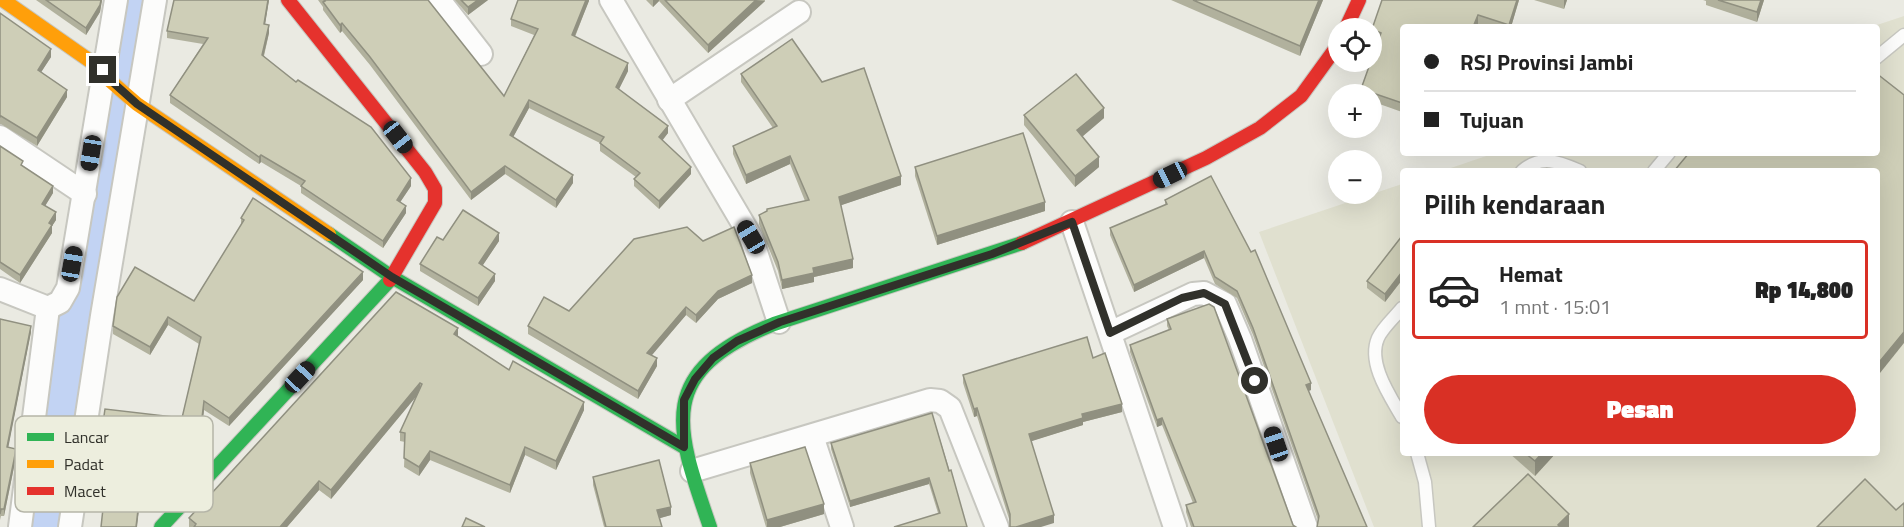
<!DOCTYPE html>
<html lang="id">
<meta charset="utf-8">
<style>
:root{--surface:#fff;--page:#f6f6f6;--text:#222;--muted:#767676;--line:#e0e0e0;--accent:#d93025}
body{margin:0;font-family:"Titillium Web",sans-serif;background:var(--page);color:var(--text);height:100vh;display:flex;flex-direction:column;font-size:22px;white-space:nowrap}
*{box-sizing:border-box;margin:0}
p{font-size:20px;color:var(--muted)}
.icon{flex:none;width:33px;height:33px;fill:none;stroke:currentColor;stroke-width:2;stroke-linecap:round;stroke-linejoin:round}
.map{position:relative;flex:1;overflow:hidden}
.details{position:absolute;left:1400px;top:168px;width:480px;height:288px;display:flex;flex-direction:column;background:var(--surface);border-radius:6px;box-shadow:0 6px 24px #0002}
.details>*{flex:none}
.banner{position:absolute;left:1400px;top:24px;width:480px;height:132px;border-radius:6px;box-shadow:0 6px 24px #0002;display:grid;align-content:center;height:132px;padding:0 24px;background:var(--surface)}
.buttons{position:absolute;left:1328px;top:18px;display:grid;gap:12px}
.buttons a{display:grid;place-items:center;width:54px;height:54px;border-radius:50%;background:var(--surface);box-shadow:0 6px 24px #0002;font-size:30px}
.end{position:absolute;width:27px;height:27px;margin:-14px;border:8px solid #31312b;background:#fff;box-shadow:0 0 0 3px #fff}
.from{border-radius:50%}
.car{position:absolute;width:18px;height:36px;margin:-18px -9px;border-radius:8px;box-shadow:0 0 4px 2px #0007;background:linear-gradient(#222 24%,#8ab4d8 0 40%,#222 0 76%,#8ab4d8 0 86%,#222 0)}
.banner b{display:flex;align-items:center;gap:21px;height:57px;font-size:22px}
.banner b+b{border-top:2px solid var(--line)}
.banner i{width:15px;height:15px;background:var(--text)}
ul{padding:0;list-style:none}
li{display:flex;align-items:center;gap:18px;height:99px;margin:0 12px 9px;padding:0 12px;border:3px solid transparent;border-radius:6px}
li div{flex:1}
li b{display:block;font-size:22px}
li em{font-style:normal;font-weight:800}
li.selected{border-color:var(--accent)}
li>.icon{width:54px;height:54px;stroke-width:1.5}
h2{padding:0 24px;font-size:27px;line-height:72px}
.primary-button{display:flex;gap:12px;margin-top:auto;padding:12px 24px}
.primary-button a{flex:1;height:69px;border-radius:36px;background:var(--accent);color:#fff;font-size:24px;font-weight:800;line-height:69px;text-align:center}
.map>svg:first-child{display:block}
.built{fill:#e0e0cf}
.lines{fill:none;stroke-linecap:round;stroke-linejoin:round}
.river{stroke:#c2d3f3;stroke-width:48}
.lane-casing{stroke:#c7c7c0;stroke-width:15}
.street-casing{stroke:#c7c7c0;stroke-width:26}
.fast-casing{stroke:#c7c7c0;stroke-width:16}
.slow-casing{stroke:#c7c7c0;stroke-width:16}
.jam-casing{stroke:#c7c7c0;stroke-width:16}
.lane{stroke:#fcfcfb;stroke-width:12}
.street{stroke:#fcfcfb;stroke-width:22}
.fast{stroke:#30b455;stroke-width:14}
.slow{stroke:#ff9f0a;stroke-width:14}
.jam{stroke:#e5322d;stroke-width:14}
.wall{fill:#b1b19d}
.shaded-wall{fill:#909080}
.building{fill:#ceceb7;stroke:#909080;stroke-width:1.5}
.route{stroke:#31312b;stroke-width:8}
.key{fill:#edeede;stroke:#b5b5a8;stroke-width:1.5}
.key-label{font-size:16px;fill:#31312b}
</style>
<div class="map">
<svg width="1904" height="527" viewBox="0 0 1904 527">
<rect width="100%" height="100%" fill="#eaeae2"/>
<!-- built -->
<polygon class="built" points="1904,16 1904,527 1374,527 1259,232 1402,184 1402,453 1876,453 1876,171 1442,171 1495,153 1876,153 1876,27 1871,27"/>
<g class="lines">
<!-- river -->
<polyline class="river" points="46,527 90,275 106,138 130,0"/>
<!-- lane casing -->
<g class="lane-casing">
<g id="lane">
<polyline points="1876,58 1904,35"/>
<path d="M1522 171C1542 154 1559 162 1580 171"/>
<polyline points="1654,171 1669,153"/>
<path d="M1402 308C1395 317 1383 327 1378 338 1367 363 1390 396 1402 417"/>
<polyline points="1417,453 1425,482 1429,527"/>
</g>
</g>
<!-- street casing -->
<g class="street-casing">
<g id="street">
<polyline points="439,0 481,54"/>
<polyline points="611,0 751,237 779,322"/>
<polyline points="669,100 799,12"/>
<polyline points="0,137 85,194"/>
<polyline points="1072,222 1175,527"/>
<polyline points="0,289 48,308 60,302 68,288 116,0"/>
<polyline points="1110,333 1193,294 1204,293 1225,304 1240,339 1306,527"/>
<polyline points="812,436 842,527"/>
<polyline points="692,471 930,400 940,401 950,408 997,527"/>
<polyline points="20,527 48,308"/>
<polyline points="70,527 102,316 155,0"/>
</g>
</g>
<!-- fast casing -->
<g class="fast-casing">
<g id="fast">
<polyline points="329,234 392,277 684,447"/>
<polyline points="161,527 390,280"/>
<path d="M710 527C675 426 655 372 774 324L1022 243"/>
</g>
</g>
<!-- slow casing -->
<g class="slow-casing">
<polyline id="slow" points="3,0 103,70 108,79 137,104 329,234"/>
</g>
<!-- jam casing -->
<g class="jam-casing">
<g id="jam">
<polyline points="288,0 425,172 435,189 435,203 390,280"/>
<polyline points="1346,28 1359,0"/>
<polyline points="1022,243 1206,158 1260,128 1301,96 1338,45"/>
</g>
</g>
<!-- lane -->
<use href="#lane" class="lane"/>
<!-- street -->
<use href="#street" class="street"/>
<!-- fast -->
<use href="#fast" class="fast"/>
<!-- slow -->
<use href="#slow" class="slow"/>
<!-- jam -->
<use href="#jam" class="jam"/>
</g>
<!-- wall -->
<g class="wall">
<polygon points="36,0 102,0 100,12 86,35"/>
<polygon points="174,0 269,0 265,24 269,33 264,56 411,186 400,202 406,213 383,248 301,193 301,186 261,162 259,164 170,103 170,95 203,44 167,38 167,31"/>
<polygon points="318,0 428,0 504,96 534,35 511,26 511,19 589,0 575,37 628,71 619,89 668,133 662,140 691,174 659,209 634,186 634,179 636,177 600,151 600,143 529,108 513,137 573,183 556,208 505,174 471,200 370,65 342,31 340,33 323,10 323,7"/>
<polygon points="455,0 488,0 468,15"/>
<polygon points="646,0 765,0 765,1 708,53 659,1 653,7"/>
<polygon points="1171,0 1323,0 1300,56"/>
<polygon points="1382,0 1519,0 1511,27 1487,27 1478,24 1477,27 1402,27 1402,112 1371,101 1371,94 1361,94 1361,89 1378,41 1372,38 1372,29"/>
<polygon points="1534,0 1567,0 1564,9"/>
<polygon points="1703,0 1764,0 1757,22 1706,5 1706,1"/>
<polygon points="0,13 51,57 41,72 67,97 37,146 1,124 0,124"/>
<polygon points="741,74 822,82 901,185 841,205 853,268 814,277 814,282 782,289 778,271 759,224 759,215 767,212 767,209 805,201 790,164 746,184 733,154 733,146 773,128 741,82"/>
<polygon points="1024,115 1104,118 1082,137 1099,167 1075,187 1024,125"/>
<polygon points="0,146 53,193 45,206 56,220 52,226 52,233 20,283 0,269"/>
<polygon points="915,167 1045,211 937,245 915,176"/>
<polygon points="1211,176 1311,390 1308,391 1367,527 1318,520 1253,335 1237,298 1215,284 1204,258 1134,292 1110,235 1110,228 1165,205 1165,200"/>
<polygon points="241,218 363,280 229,426 204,410 198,459 164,496 153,495 110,452 100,451 100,443 182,418 199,344 168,325 150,355 113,334 113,326 194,301 241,225"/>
<polygon points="1402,236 1402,280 1385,302 1367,288 1367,281"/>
<polygon points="443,240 499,241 482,266 495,281 478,306 420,271 420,264"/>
<polygon points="703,241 752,283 718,299 696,323 686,315 651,355 657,366 638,399 528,334 528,326 569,311"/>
<polygon points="0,319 31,332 8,447 16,456 14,467 4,516 1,516 0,520"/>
<polygon points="1167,319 1293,525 1296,527 1191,527 1186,512 1186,505 1193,503 1162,425 1157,427 1130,352 1130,345 1169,330 1167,326"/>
<polygon points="458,336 509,370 584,410 556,470 525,455 510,493 430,460 419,476 404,467 405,442 400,441 400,432 417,395 331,499 319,490 287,527 189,527 189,518"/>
<polygon points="1093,358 1122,412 1083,422 1083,425 1031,441 1054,523 1010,522 977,416 974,417 963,383 963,375"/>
<polygon points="932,413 967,527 938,513 929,484 850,507 831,449 831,443"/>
<polygon points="1509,453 1556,453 1535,476"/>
<polygon points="750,463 824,514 780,527 766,527 750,473"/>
<polygon points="593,477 671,515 660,518 662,527 604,527 593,485"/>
</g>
<!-- shaded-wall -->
<g class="shaded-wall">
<polygon points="101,0 102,0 100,12 86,35 86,28"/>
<polygon points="268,0 269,0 264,31 264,24"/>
<polygon points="478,0 488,0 468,15 468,7"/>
<polygon points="586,0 589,0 589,1 572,43 572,35"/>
<polygon points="653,0 659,0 659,1 653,7"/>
<polygon points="756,0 765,1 708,53 708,45"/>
<polygon points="1319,0 1323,0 1300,56 1300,46"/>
<polygon points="1517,0 1519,0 1511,27 1509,27"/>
<polygon points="1564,0 1567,0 1564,9"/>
<polygon points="1761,0 1764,0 1757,22 1757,12"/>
<polygon points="1478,15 1478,24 1477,27 1473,27"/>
<polygon points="342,23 342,31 340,33 340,25"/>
<polygon points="269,25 269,33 262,62 262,55"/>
<polygon points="51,49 51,57 38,77 38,70"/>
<polygon points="628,63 628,71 616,95 616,87"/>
<polygon points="67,90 67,97 37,146 37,138"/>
<polygon points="529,100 529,108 510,143 510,135"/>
<polygon points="1104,108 1104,118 1077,141 1077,130"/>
<polygon points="668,126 668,133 659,145 659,137"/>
<polygon points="261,155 261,162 259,164 259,157"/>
<polygon points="790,156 790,164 746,184 746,175"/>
<polygon points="1099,157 1099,167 1075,187 1075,176"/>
<polygon points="505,166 505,174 471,200 471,192"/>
<polygon points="691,167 691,174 659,209 659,201"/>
<polygon points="573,175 573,183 556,208 556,200"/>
<polygon points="901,176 901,185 839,206 839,197"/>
<polygon points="411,178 411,186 397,207 397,200"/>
<polygon points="53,186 53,193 42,211 42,204"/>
<polygon points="1045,202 1045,211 937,245 937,236"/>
<polygon points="406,206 406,213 383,248 383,241"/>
<polygon points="56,212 56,220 52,226 52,233 20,283 20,275"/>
<polygon points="499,233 499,241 479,271 479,263"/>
<polygon points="1204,251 1204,258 1134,292 1134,285"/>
<polygon points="853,259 853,268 814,277 814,282 782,289 782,280 813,268"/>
<polygon points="363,272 363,280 229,426 229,418"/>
<polygon points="1402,272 1402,280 1385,302 1385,294"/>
<polygon points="495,274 495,281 478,306 478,298"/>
<polygon points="752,275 752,283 718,299 696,323 696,315 718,291"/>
<polygon points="686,307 686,315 647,361 647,353"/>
<polygon points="168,317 168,325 150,355 150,347"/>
<polygon points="31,326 31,332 7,454 7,447"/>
<polygon points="458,328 458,337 454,334"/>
<polygon points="1904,332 1904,343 1876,378 1876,366"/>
<polygon points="657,358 657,366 638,399 638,391"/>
<polygon points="420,383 420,392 331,499 331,490"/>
<polygon points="1311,383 1311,390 1306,392 1306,385"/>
<polygon points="204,401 204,410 198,459 164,496 164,488"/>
<polygon points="584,402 584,410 556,470 556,461"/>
<polygon points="1122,404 1122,412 1083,422 1083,425 1029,442 1029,434 1082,414"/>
<polygon points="977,408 977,416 974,417 974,409"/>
<polygon points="1162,418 1162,425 1157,427 1157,420"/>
<polygon points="525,447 525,455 510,493 510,485"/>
<polygon points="16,449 14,467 4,516 4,509"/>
<polygon points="430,451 430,460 419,476 419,467"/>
<polygon points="1542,453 1556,453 1535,476 1535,461"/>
<polygon points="142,476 142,484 137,527 136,527"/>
<polygon points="929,478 929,484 850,507 850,501"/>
<polygon points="319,481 319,490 287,527 280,527"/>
<polygon points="824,504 824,514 780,527 767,527 767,520"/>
<polygon points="671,507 671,515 657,519 657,510"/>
<polygon points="1569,514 1569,527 1558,527 1558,525"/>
<polygon points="1054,515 1054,523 1041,527 1016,527"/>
</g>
<!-- building -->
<g class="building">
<polygon points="46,0 101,0 100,5 86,28"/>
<polygon points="174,0 268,0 264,24 269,25 262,55 296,82 298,80 371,127 411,178 397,200 406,206 383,241 301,186 305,181 261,155 259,157 170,95 208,38 167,31"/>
<polygon points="324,0 428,0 504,96 538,29 511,19 518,0 586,0 572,35 628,63 616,87 668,126 659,137 691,167 659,201 634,179 640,173 600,143 604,137 529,100 510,135 573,175 556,200 505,166 471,192 370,57 342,23 340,25 323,2 325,1"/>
<polygon points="461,0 478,0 468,7"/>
<polygon points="665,0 756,0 708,45"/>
<polygon points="1193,0 1319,0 1300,46"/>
<polygon points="1382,0 1517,0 1509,25 1478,15 1473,27 1402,27 1402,103 1361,89 1381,33 1372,29"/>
<polygon points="1718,0 1761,0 1757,12"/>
<polygon points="0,13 51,49 38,70 67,90 37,138 1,116 0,117"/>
<polygon points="792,39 822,82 864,68 901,176 839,197 853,259 813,268 814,273 782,280 778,262 759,215 767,211 767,209 809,200 790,156 746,175 733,146 777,126 741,74"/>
<polygon points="1876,73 1904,95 1904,332 1876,366 1876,171 1674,171 1689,153 1876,153"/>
<polygon points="1076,74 1104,108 1077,130 1099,157 1075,176 1024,115"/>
<polygon points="1023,133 1045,202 937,236 915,167"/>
<polygon points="0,146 23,161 21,165 53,186 42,204 56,212 49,223 52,225 20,275 0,262"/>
<polygon points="1211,176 1251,252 1255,250 1311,383 1306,385 1367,527 1317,527 1319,516 1253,328 1237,291 1215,277 1204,251 1134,285 1110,228 1167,204 1165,200"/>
<polygon points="253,198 363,272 229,418 204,401 198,451 164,488 153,486 142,476 136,527 101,527 110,444 100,443 105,409 182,418 201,337 168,317 150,347 113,326 117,297 135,267 194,301 244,220 241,218"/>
<polygon points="463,210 499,233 479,263 495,274 478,298 420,264 437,237 443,240"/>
<polygon points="687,227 703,241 734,227 752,275 718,291 696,315 686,307 647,353 657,358 638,391 528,326 544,297 569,311 634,239"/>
<polygon points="1402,236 1402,272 1385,294 1367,281"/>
<polygon points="396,292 458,328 454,334 509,370 513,361 584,402 556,461 525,447 510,485 430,451 419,467 404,458 405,433 400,432 422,384 420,383 331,490 319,481 280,527 194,527 196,524 189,518"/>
<polygon points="1209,304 1214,307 1293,525 1296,527 1194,527 1186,505 1196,502 1162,418 1157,420 1130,345 1171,329 1167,319"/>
<polygon points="0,319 31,326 7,447 16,449 14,460 4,509 1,509 0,514"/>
<polygon points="1087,337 1093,358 1105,353 1122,404 1082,414 1083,418 1029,434 1054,515 1016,527 1010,527 1010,514 977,408 974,409 963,375"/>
<polygon points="932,413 949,471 951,470 967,527 894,527 940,513 929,478 850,501 831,443"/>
<polygon points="805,447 824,504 767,520 750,463"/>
<polygon points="1525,453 1542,453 1535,461"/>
<polygon points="659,460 671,507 657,510 662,527 606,527 593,477"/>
<polygon points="1528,474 1569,514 1558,525 1561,527 1473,527"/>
<polygon points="1865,479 1896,510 1904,503 1904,527 1817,527"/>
<polygon points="466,518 485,527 462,527"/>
</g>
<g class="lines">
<!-- route -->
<polyline class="route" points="103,70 108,78 137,104 392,277 684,447 684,400 695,379 713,358 737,341 780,322 992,254 1072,222 1110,333 1182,298 1204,293 1225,304 1255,381"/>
</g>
<!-- legend -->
<rect x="15" y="416" width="198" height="96" rx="9" class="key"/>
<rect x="27" y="433" width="27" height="8" fill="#30b455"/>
<rect x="27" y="460" width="27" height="8" fill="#ff9f0a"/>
<rect x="27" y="487" width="27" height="8" fill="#e5322d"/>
<g class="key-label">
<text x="64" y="443">Lancar</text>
<text x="64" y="470">Padat</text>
<text x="64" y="497">Macet</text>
</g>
</svg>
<div class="buttons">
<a><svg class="icon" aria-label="locate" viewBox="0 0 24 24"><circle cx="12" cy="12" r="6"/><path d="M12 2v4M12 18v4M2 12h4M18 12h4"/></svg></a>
<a>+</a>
<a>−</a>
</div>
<i class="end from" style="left:1255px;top:381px"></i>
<i class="end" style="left:103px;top:70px"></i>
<i class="car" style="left:398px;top:137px;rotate:142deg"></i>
<i class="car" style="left:91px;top:153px;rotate:189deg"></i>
<i class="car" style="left:1170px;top:175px;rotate:244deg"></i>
<i class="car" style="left:751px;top:237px;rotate:329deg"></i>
<i class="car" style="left:72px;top:264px;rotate:10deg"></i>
<i class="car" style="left:300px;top:377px;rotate:43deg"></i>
<i class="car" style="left:1276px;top:444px;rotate:341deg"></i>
<div class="banner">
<b><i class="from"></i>RSJ Provinsi Jambi</b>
<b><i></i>Tujuan</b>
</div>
<section class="details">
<h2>Pilih kendaraan</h2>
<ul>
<li class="selected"><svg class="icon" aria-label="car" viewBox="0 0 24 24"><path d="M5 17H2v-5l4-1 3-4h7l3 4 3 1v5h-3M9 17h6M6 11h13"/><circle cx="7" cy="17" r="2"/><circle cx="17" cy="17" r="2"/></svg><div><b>Hemat</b><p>1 mnt · 15:01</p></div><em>Rp 14,800</em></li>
</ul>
<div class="primary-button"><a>Pesan</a></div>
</section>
</div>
